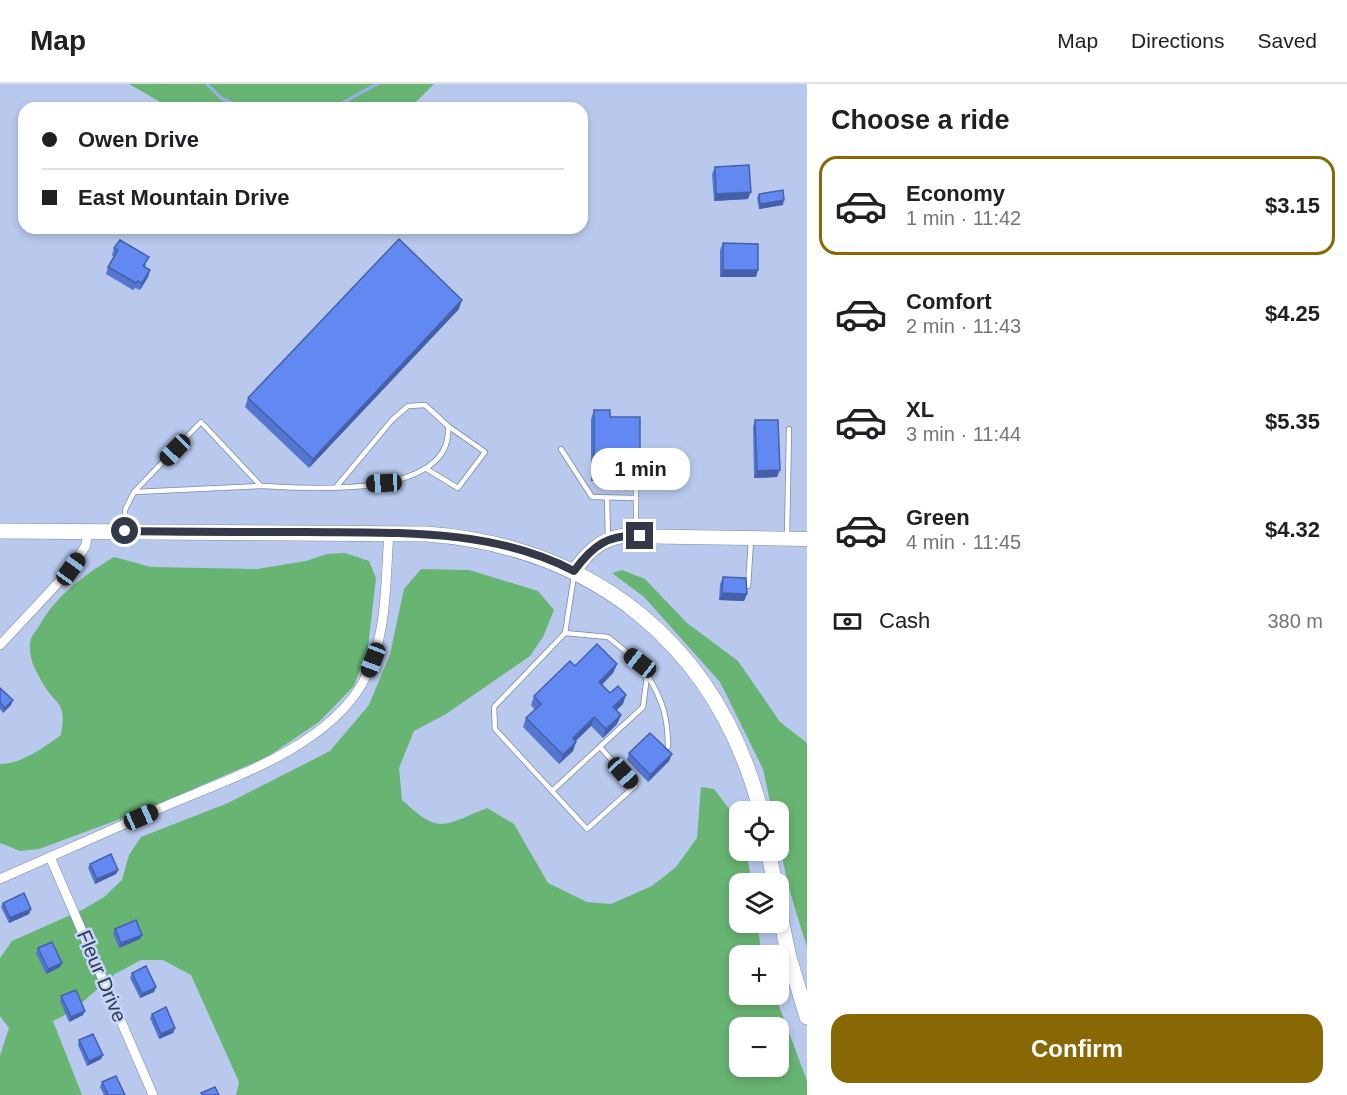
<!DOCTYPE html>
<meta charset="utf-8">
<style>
:root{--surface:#fff;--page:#f6f6f6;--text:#202124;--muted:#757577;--line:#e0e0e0;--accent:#886804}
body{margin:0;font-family:Helvetica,sans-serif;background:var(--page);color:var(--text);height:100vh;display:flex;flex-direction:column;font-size:22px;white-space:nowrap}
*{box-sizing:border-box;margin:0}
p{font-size:20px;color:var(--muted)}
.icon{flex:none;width:33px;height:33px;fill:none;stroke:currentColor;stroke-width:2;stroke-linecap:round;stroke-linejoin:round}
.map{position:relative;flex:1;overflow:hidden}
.drawer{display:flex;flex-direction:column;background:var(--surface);width:540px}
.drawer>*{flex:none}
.guide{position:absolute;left:18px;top:18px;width:570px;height:132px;border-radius:18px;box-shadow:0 3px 9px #0003;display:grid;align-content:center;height:132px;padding:0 24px;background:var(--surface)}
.fabs{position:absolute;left:729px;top:717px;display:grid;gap:12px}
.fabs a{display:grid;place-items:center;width:60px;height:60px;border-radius:12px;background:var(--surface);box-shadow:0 3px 9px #0003;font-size:30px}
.end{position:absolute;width:27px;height:27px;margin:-14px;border:8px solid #333948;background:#fff;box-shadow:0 0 0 3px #fff}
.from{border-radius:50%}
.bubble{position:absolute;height:42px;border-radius:18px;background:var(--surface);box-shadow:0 3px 9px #0003;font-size:20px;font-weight:700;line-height:42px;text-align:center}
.car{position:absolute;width:18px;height:36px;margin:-18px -9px;border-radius:8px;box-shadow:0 0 4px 2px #0007;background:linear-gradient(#222 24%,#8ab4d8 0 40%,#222 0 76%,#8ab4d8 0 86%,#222 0)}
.guide b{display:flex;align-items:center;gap:21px;height:57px;font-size:22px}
.guide b+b{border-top:2px solid var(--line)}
.guide i{width:15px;height:15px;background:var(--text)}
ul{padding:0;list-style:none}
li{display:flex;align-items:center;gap:18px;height:99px;margin:0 12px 9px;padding:0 12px;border:3px solid transparent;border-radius:18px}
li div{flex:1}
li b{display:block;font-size:22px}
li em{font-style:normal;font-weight:700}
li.active{border-color:var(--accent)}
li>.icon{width:54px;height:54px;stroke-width:1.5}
h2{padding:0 24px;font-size:27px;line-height:72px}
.pay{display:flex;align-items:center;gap:15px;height:66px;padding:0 24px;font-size:22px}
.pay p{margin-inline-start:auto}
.primary-button{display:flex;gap:12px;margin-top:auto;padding:12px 24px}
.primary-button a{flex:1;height:69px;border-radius:18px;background:var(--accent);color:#fff;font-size:24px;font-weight:700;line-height:69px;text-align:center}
header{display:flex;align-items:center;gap:36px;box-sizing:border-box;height:84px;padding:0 30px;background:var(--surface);border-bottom:2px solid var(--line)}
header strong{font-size:28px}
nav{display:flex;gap:33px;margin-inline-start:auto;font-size:21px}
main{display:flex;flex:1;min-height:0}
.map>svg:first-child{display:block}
.green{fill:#68b472;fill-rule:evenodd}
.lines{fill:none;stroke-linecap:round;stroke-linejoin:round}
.stream{stroke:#96b0f1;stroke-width:3}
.lane-casing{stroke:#7988aa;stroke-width:6}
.street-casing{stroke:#7988aa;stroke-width:10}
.secondary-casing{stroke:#7988aa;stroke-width:15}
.primary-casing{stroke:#7988aa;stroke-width:16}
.lane{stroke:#fff;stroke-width:4.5}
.street{stroke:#fff;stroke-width:9}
.secondary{stroke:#fff;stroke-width:14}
.primary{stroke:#fff;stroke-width:15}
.wall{fill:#5476d0}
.shaded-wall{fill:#4560a9}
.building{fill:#6289f2;stroke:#4560a9;stroke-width:1.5}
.route{stroke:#333948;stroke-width:8}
.labels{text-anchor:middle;stroke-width:5;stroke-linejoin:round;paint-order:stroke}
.street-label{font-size:20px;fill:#333948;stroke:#c6d6fc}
</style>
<header>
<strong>Map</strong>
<nav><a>Map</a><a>Directions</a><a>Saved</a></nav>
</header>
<main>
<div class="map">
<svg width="807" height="1011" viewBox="0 0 807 1011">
<rect width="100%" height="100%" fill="#b9c9ee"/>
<!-- green -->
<g class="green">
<polygon points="129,0 434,0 410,24 171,24"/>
<path d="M345 469 369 477 376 494 368 563 354 602 319 638 267 673 147 725 39 765 20 767 0 759V680C22 680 44 663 61 651 67 616 57 624 42 598 35 586 29 575 30 560 30 554 35 548 38 544 55 512 83 492 114 473L151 483 257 485 306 477 327 470Z"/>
<path d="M421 485 469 486 538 507 554 526 543 553 530 572 446 630 414 647 399 684 402 716C440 751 442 742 487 724L514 740 548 799 587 818 611 820 652 802 676 783 697 754 701 703 714 705 739 738 740 766 746 767 752 799 740 800V838L757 839 762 871 740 872V910L775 911 807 997V1011H236L239 998 191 891 163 876H141L115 890 71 928 53 937 82 1011H0V972L9 944 0 932V874L12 857 84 825 104 813 122 796 129 771 141 753 228 719 330 667 369 621 390 570 404 505ZM740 944H778V982H740Z"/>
<path d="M622 486 645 495 687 539 738 577 780 638 807 659V863C793 818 778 775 778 728L772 727 763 685 720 598 644 513 612 489Z"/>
</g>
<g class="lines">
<!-- stream -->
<g class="stream">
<polyline points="207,0 221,14 244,24"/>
<polyline points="333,24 377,0"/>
</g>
<!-- lane casing -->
<g class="lane-casing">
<g id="lane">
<polyline points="561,365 592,413 636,414"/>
<polyline points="425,384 458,404 485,368 448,342"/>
<polyline points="135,408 261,402"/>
<polyline points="607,414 608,454"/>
<path d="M125 445V426L134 408 201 338 261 402C309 405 454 415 448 342L425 321 408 322 392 336 337 402"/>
<polyline points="636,449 636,402"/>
<polyline points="787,452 789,345"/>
<polyline points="748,502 751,457"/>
<polyline points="565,549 608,553 640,579 647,592 643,623 552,707 495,645 494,623 565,549 574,492"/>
<path d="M649 594C663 617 668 635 668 663"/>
<polyline points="552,707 587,745 635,702 600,663"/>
</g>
</g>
<!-- street casing -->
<g class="street-casing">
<g id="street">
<polyline points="0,561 71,485 86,461 87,447"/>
<polyline points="50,773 153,1011"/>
<path d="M0 795C54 771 109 747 163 723 228 695 324 665 362 600 388 555 385 499 389 449"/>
</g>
</g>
<!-- secondary casing -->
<g class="secondary-casing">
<path id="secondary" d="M574 487C588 468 599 456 622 452L807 455"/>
</g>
<!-- primary casing -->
<g class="primary-casing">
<g id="primary">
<path d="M0 447 427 450C596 463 718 562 761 728"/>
<polyline points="768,766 775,800"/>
<polyline points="778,821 789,873 807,933"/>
</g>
</g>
<!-- lane -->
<use href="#lane" class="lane"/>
<!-- street -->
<use href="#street" class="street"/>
<!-- secondary -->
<use href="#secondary" class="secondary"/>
<!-- primary -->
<use href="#primary" class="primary"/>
</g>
<!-- wall -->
<g class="wall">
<polygon points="715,83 748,115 714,117 712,90"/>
<polygon points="759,110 783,121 759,125 757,114"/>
<polygon points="723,159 756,193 720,193 720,166"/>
<polygon points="114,164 146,180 145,183 150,186 148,193 140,206 135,204 133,206 106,190 108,183 114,173 112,171"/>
<polygon points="459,225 309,384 245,323 248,314"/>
<polygon points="594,326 640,388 637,397 591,397 591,335"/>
<polygon points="755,336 777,393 754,394 753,343"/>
<polygon points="723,493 747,510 744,517 719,516 720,500"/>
<polygon points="617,580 613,589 602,601 623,620 616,626 621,631 617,640 603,654 591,642 576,657 576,658 573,667 559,680 523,643 526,634 535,626 531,621 534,612 575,582"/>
<polygon points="0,604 11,621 3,629 0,625"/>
<polygon points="629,669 672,670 669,677 648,698 627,676"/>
<polygon points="90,780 118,786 116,790 95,800 88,784"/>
<polygon points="3,819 31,825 29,830 9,839 1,823"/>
<polygon points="115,845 142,851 140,855 119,864 113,850"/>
<polygon points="38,864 60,883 46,890 36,869"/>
<polygon points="132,889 156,903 154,908 140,914 130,894"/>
<polygon points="61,912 83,931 69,938 60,917"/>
<polygon points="152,930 175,944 173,949 159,955 150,934"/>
<polygon points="79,956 101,975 87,982 78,961"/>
<polygon points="102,998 125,1011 104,1011 100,1003"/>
</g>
<!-- shaded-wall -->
<g class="shaded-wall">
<polygon points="751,108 748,115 714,117 716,110"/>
<polygon points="784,116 783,121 759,125 760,120"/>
<polygon points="150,186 148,193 140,206 142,199"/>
<polygon points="723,186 758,186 756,193 720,193"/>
<polygon points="462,216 459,225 309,384 313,375"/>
<polygon points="780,386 777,393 754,394 757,387"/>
<polygon points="594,388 640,388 637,397 591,397"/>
<polygon points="722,509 747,510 744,517 719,516"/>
<polygon points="617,580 613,589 595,607 599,598"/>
<polygon points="626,611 623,620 610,633 613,623"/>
<polygon points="13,616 11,621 3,629 5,624"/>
<polygon points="621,631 617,640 603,654 606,645"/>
<polygon points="594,633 591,642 569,663 573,654"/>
<polygon points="576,658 573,667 559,680 563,671"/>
<polygon points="672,670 669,677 648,698 650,691"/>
<polygon points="118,786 116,790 95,800 97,795"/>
<polygon points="31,825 29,830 9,839 10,834"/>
<polygon points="142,851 140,855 119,864 121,859"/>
<polygon points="62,879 60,883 46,890 48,885"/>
<polygon points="156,903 154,908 140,914 142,910"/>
<polygon points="85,927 83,931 69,938 71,933"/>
<polygon points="175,944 173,949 159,955 161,950"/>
<polygon points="103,971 101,975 87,982 89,977"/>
</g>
<!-- building -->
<g class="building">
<polygon points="749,81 751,108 716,110 715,83"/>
<polygon points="783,106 784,116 760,120 759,110"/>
<polygon points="399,155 462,216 313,375 248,314"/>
<polygon points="120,156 149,173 143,182 150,186 142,199 138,197 136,199 108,183 118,166 114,164"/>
<polygon points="723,159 758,160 758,186 723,186"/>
<polygon points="594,326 610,326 610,333 640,333 640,388 594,388"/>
<polygon points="755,336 778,336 780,386 757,387"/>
<polygon points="723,493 746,494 747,510 722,509"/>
<polygon points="597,560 617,580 599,598 610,609 618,602 626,611 613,623 621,631 606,645 594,633 573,654 576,658 563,671 526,634 541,620 534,612 570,577 575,582"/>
<polygon points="0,604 13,616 5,624 0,619"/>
<polygon points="650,649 672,670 650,691 629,669"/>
<polygon points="111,770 118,786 97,795 90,780"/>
<polygon points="24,809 31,825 10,834 3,819"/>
<polygon points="136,836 142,851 121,859 115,845"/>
<polygon points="52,858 62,879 48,885 38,864"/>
<polygon points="146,882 156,903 142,910 132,889"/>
<polygon points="76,906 85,927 71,933 61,912"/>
<polygon points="166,923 175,944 161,950 152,930"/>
<polygon points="93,950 103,971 89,977 79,956"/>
<polygon points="116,992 125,1011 108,1011 102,998"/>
<polygon points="215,1003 219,1011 202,1011 201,1009"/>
</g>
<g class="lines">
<!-- route -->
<path class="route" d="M125 447C186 448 246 448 307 448 398 449 491 444 574 487 593 461 609 450 640 452"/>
</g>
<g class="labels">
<!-- street labels -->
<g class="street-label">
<text transform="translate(102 892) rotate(67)" y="7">Fleur Drive</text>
</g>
</g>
</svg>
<div class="fabs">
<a><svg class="icon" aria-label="locate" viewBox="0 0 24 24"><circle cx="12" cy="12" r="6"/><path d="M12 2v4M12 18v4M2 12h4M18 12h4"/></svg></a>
<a><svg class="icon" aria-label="layers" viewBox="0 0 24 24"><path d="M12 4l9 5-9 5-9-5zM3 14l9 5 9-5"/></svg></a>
<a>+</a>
<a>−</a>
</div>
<i class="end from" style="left:125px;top:447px"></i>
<i class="end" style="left:640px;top:452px"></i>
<div class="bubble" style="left:591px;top:364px;width:99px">1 min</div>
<i class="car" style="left:175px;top:366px;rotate:224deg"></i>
<i class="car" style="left:384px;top:399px;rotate:267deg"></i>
<i class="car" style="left:71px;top:485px;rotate:36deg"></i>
<i class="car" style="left:373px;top:576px;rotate:201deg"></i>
<i class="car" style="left:640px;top:579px;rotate:308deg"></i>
<i class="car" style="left:623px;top:689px;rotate:138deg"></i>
<i class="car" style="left:141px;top:733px;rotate:66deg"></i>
<div class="guide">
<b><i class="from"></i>Owen Drive</b>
<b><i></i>East Mountain Drive</b>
</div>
</div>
<section class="drawer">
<h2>Choose a ride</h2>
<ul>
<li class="active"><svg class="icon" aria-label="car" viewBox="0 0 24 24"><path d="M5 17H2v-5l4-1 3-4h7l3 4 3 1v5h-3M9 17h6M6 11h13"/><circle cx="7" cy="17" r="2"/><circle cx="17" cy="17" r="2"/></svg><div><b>Economy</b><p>1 min · 11:42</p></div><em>$3.15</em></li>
<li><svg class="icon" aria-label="car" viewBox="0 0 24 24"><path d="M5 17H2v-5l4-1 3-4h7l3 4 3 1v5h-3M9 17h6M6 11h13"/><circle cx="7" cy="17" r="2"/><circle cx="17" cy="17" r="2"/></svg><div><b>Comfort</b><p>2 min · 11:43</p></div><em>$4.25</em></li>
<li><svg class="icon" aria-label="car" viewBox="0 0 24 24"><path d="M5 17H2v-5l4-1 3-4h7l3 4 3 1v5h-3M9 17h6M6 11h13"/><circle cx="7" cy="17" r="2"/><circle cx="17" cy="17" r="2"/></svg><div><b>XL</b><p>3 min · 11:44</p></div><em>$5.35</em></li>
<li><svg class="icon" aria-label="car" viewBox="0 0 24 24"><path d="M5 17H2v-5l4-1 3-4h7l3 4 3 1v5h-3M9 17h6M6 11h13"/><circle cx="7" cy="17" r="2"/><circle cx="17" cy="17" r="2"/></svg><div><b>Green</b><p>4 min · 11:45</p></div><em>$4.32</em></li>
</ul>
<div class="pay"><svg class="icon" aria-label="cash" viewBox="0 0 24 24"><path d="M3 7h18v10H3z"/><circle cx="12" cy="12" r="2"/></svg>Cash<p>380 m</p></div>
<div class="primary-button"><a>Confirm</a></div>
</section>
</main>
